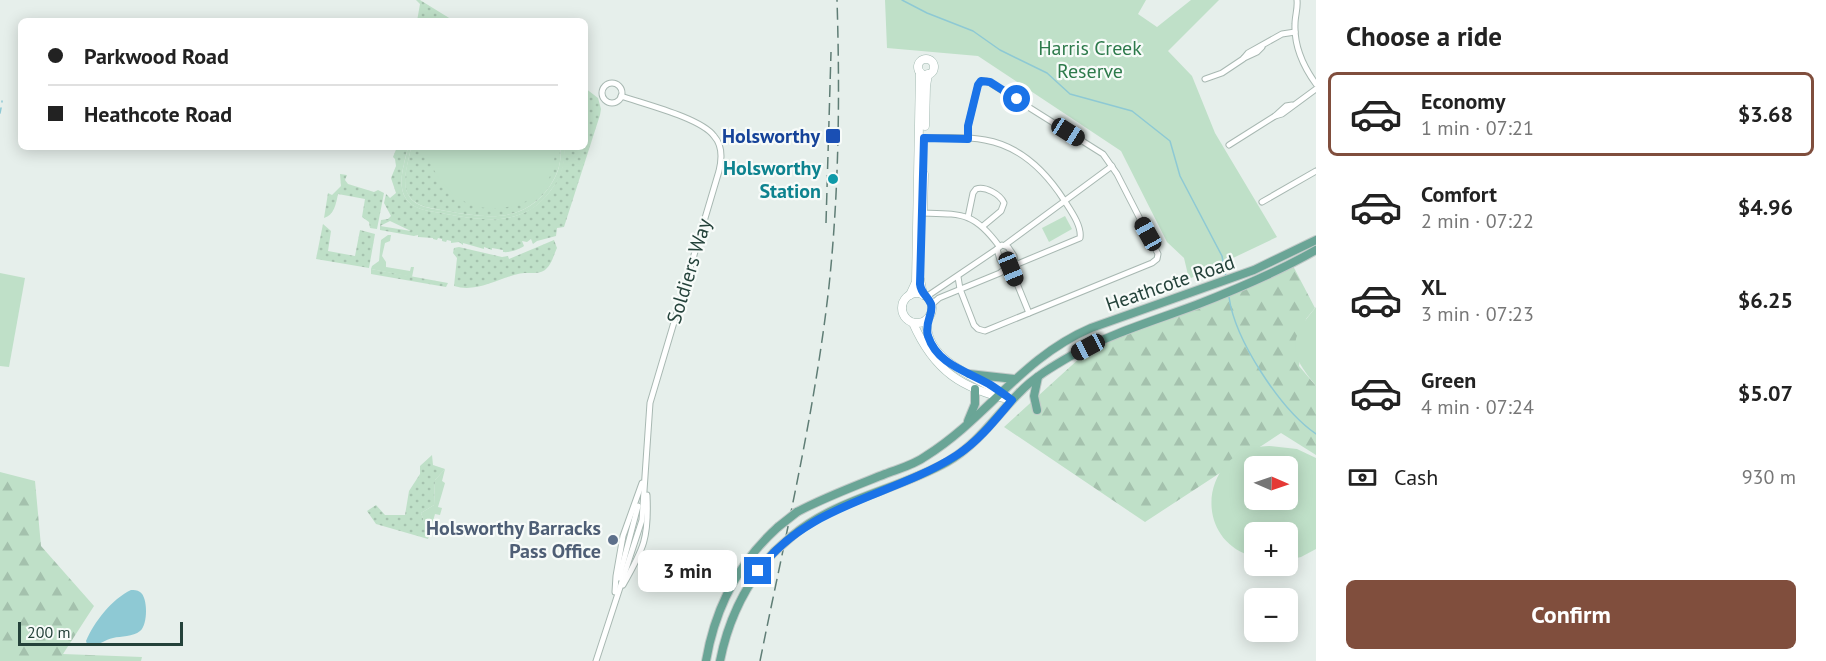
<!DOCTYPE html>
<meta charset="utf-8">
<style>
:root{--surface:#fff;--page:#f6f6f6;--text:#222;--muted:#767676;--line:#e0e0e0;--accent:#804e3d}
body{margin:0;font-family:"PT Sans",sans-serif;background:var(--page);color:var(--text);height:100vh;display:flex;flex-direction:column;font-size:22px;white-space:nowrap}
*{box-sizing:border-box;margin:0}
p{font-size:20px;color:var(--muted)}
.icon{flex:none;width:33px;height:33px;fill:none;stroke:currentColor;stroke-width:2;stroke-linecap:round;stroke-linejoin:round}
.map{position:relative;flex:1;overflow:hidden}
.panel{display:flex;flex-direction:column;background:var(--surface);width:510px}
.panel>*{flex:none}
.guide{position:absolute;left:18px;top:18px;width:570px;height:132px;border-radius:9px;box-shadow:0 3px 15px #0003;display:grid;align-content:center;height:132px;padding:0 30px;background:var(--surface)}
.needle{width:39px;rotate:92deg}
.buttons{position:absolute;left:1244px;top:456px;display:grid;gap:12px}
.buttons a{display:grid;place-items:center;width:54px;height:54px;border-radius:9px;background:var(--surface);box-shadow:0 3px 15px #0003;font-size:30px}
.scale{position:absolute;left:18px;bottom:15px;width:165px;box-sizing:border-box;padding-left:6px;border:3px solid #24423a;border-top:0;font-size:16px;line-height:21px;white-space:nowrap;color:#24423a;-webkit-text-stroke:4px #f7fbf9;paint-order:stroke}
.end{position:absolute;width:27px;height:27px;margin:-14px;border:8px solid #1a73e8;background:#fff;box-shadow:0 0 0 3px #fff}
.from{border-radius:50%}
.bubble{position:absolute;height:42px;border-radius:9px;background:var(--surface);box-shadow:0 3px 15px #0003;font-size:20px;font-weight:700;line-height:42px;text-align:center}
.car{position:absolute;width:18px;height:36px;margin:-18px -9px;border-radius:8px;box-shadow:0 0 4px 2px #0007;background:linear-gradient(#222 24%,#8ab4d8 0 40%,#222 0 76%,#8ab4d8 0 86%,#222 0)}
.guide b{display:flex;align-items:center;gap:21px;height:57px;font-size:22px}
.guide b+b{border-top:2px solid var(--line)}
.guide i{width:15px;height:15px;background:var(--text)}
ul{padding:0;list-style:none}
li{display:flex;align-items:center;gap:18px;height:84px;margin:0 12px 9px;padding:0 18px;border:3px solid transparent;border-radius:9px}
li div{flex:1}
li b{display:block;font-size:22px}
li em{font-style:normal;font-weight:700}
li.active{border-color:var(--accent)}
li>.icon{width:54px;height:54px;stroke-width:1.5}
h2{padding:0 30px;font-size:27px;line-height:72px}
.pay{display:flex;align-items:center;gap:15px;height:66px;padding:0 30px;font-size:22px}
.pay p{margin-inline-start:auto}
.action{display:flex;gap:12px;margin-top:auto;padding:12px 30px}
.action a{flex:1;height:69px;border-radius:9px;background:var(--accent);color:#fff;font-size:24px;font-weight:700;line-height:69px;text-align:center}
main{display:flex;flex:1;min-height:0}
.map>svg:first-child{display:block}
.grass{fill:url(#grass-dots)}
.forest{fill:url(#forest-firs)}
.green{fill:#bfe0c8;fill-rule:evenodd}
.water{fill:#8ec9d4}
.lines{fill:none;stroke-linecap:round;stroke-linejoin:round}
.stream{stroke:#8ec9d4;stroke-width:1.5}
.street-casing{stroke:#a8b8b2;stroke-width:7}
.secondary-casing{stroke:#a4bbb3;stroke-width:9}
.primary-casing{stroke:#c2cac8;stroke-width:10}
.street{stroke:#fff;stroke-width:5}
.secondary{stroke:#fff;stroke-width:8}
.primary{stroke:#6aa596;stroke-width:8}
.rail{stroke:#5f7d75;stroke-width:1.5;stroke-dasharray:12 6;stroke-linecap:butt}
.primary-bridge-casing{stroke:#c2cac8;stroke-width:10;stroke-linecap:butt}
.primary-bridge{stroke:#6aa596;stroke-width:8}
.route{stroke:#1a73e8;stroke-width:8}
.transit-dot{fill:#1a4fb4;stroke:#f7fbf9;stroke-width:2}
.culture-dot{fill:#0f9aa8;stroke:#f7fbf9;stroke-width:2}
.service-dot{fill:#5c6f8a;stroke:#f7fbf9;stroke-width:2}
.labels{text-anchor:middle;stroke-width:4.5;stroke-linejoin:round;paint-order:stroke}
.park-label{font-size:20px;fill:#2d7a4b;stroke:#f7fbf9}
.transit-label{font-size:20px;font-weight:bold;fill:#164399;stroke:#f7fbf9;text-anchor:end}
.culture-label{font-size:20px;font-weight:bold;fill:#0d838f;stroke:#f7fbf9;text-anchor:end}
.street-label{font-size:20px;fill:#24423a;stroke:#f7fbf9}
.service-label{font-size:20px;font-weight:bold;fill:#4e5e75;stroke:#f7fbf9;text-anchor:end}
</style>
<main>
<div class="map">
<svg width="1316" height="661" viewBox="0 0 1316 661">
<defs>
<pattern id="grass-dots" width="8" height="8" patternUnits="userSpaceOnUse" patternTransform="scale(1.5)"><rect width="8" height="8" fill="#bfe0c8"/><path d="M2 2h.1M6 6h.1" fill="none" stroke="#a4c1ad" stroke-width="1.8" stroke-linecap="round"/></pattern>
<pattern id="forest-firs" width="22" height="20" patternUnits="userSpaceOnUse" patternTransform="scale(1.5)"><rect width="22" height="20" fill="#bfe0c8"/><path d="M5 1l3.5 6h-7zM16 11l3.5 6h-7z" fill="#a4c1ad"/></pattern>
</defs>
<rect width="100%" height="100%" fill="#e6efeb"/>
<!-- grass -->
<g class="grass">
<polygon points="416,0 420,0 454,21 417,21 420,4"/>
<path d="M585 88 598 98 601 109 600 115 564 227 557 228 556 236 537 241 533 244 531 239 527 242 522 241 524 246C520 249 510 253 503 252V250L492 248V250L484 247V249L463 243V245L459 242 451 243V241L447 240 446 242 442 241V239L438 238 437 240 433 239V238L418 237V235L414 236 380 230V226L411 231 390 221 380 226 381 220 388 219 391 216 384 203 386 194 390 198 396 193 391 178 396 166 395 159 393 157 397 147H408C405 161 397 183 405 197 413 211 432 211 446 214 486 221 524 227 551 190 561 176 565 164 564 147H585Z"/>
<path d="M411 147H560C562 162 558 173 550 186 523 224 487 218 446 211 433 208 417 208 409 196 400 183 409 161 411 147Z"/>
<path d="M340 174 347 175 345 180 348 184 374 192 378 190 384 193 377 229 370 228 369 222 362 217 365 199 338 194C336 204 334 215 324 218L328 193 332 195 341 186Z"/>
<polygon points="323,224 331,231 328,251 355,256 360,230 375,234 369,268 316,259"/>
<path d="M554 240 557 248C554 254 552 264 546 269 539 276 527 271 518 274 497 279 476 293 454 286L457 258 453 253 454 248 459 247 502 257 508 256 509 259Z"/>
<polygon points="371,269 448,283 446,287 440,286 371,274"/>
<polygon points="432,455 433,465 445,469 435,480 434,505 421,513 429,535 428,539 376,524 367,511 376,505 385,515 405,515 409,491 420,474 420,466"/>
</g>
<!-- forest -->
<g class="forest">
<polygon points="1291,262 1315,308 1306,319 1299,366 1316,386 1316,455 1281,433 1145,522 1004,427 1093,346"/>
<polygon points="0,472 35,481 41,546 94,606 63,654 142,657 141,661 0,661"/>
</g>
<!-- green -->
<g class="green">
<polygon points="885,0 1146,0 1138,14 1157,27 1191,0 1219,0 1168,51 1192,76 1215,133 1277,237 1189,279 1184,258 1167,242 1121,151 978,56 887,48"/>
<path d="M408 147H411C409 160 402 179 407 192 413 208 432 208 446 211 486 218 524 224 550 186 558 174 562 162 560 147H564C566 164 561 177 551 190 525 227 485 221 446 214 431 211 413 211 405 197 397 183 405 162 408 147Z"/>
<path d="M425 147H555C555 184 537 204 501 208 490 209 478 208 469 204 447 193 430 170 425 147Z"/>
<polygon points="1065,216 1072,229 1049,242 1042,228"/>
<polygon points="388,235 391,235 390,241 385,243 382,256 386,262 386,267 410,271 411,267 414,267 412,277 371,269 372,266 379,261 381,240"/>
<polygon points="0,273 25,278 9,367 0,366"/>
<path d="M1316 307V386C1289 353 1287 341 1316 307Z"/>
<path d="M1269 446 1297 449 1316 458V549L1301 557 1287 560V532H1254V557C1189 539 1202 447 1269 446ZM1287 466V500H1254V466Z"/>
<polygon points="445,469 442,481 445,483 438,507 442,508 440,515 435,514 429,535 421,513 434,505 435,480"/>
</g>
<!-- water -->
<path class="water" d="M131 590C134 590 137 590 140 592 148 597 148 625 140 631 133 637 121 636 113 638 103 640 97 648 87 644L86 641C94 622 112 599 131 590Z"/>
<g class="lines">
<!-- stream -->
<g class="stream">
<polyline points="902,0 927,13 973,31 1000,50 1047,73 1070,94 1132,111 1170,141 1180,176 1222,256 1226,277"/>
<polyline points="2,102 2,101"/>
<polyline points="0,113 1,108"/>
<path d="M1229 297C1235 340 1280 409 1316 434"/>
</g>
<!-- street casing -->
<g class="street-casing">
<g id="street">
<path d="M1297 0C1298 8 1295 16 1295 24 1294 47 1303 66 1316 84"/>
<polyline points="1244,58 1257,52 1262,47"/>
<polyline points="1205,79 1222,73 1243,59 1248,53 1282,34 1295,32"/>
<circle cx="612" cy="93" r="10"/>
<polyline points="1275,116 1286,106 1292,105"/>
<path d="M919 138C941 138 964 136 985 140 1020 146 1046 172 1064 200 1071 211 1082 226 1080 238L1015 265"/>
<polyline points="1229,145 1275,116 1282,114 1316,89"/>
<polyline points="1262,202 1316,171"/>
<path d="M922 213C962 214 974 212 999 246"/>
<path d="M968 217 973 193 976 189C985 186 1000 194 1004 203L1001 211 983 226"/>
<polyline points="1005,245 1112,166"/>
<polyline points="1011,269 1015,265 1014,256 1008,247 1002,245 997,249 1000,260 1006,268 1011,269 1029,313"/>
<polyline points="958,277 960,289 974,325 978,329 985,331 1152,263 1157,259 1158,254 1117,174 1103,154 987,81 981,81 978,85 968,126 968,139"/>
<polyline points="926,297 997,249"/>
<polyline points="931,305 939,298 1000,273 1006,268"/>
<polyline points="619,578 638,506"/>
<path d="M623 585C644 548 649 538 647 495"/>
<polyline points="615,592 616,576 623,536 642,483"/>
<path d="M596 661 642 520 650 403 719 171C722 159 723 146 714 136 701 118 644 104 621 96"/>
</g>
</g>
<!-- secondary casing -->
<g class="secondary-casing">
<g id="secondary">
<circle cx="926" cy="67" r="8"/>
<polyline points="925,126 926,86 928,74"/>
<polyline points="923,210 924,174"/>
<polyline points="920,279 923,295"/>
<circle cx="917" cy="308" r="15"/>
<polyline points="910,295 916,282 920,72"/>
<path d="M927 319C923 362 977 376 1006 396"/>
<path d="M913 323C934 371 962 389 1012 400"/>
</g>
</g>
<!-- primary casing -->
<g class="primary-casing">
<g id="primary">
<polyline points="969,374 1014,379"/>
<polyline points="1037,410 1034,396 1038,377"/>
<polyline points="968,421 975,404 975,389"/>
<path d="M797 512C825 497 855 486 885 474 898 469 914 465 926 456 988 417 1021 358 1091 328L1254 270 1316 240"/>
<path d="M792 536C836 499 897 490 947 462 977 445 995 417 1019 393 1034 377 1055 365 1074 354 1112 333 1156 320 1196 305 1237 289 1278 272 1316 250"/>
<path d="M706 661C715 608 738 563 778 527"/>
<path d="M720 661C728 620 746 583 774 552"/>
</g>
</g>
<!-- street -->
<use href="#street" class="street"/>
<!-- secondary -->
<use href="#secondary" class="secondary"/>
<!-- primary -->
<use href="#primary" class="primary"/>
<!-- rail -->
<g class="rail">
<polyline points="826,223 831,52"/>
<path d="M760 661C785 537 815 412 829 286 839 191 840 95 837 0"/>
</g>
<!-- primary-bridge casing -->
<g class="primary-bridge-casing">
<g id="primary-bridge">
<polyline points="778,527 797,512"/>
<polyline points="774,552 792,536"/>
</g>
</g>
<!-- primary-bridge -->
<use href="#primary-bridge" class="primary-bridge"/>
</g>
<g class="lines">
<!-- route -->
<path class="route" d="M758 571C808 503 890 498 957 455 979 441 996 419 1012 400 1005 395 997 389 989 384 966 371 937 364 928 336 924 322 934 314 931 304 928 296 921 294 920 284L924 138 968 139V126L978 85 981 81 990 82 1017 99"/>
</g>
<!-- markers -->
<rect class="transit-dot" x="825" y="128" width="16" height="16" rx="3"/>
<circle class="culture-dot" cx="833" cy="179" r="6"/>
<circle class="service-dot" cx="613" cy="540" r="6"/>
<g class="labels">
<!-- park labels -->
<g class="park-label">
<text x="1090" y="55">Harris Creek<tspan x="1090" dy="23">Reserve</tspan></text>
</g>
<!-- transit labels -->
<g class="transit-label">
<text x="820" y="143">Holsworthy</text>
</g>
<!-- culture labels -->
<g class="culture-label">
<text x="821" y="175">Holsworthy<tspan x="821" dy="23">Station</tspan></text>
</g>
<!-- street labels -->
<g class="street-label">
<text transform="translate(689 271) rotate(-73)" y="7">Soldiers Way</text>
<text transform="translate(1170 283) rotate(-19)" y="7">Heathcote Road</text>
</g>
<!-- service labels -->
<g class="service-label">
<text x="601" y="535">Holsworthy Barracks<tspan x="601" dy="23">Pass Office</tspan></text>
</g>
</g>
</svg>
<div class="buttons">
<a><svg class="needle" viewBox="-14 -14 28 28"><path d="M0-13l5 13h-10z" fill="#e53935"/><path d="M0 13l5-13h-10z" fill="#767676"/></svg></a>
<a>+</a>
<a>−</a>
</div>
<div class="scale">200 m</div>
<i class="end from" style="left:1017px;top:99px"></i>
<i class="end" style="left:758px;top:571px"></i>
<div class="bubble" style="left:638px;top:550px;width:99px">3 min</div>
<i class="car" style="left:1068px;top:132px;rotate:122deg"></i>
<i class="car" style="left:1148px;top:234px;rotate:331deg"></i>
<i class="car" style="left:1011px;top:269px;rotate:158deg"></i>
<i class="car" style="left:1088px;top:347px;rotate:242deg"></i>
<div class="guide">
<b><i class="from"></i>Parkwood Road</b>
<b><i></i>Heathcote Road</b>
</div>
</div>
<section class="panel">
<h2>Choose a ride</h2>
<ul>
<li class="active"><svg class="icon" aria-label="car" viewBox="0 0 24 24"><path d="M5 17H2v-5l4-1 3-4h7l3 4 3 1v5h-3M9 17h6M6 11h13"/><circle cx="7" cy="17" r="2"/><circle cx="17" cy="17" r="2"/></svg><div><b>Economy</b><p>1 min · 07:21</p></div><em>$3.68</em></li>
<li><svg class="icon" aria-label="car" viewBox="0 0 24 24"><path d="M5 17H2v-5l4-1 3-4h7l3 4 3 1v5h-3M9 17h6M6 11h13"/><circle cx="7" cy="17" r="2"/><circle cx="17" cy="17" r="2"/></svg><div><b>Comfort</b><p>2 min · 07:22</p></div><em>$4.96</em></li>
<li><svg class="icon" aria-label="car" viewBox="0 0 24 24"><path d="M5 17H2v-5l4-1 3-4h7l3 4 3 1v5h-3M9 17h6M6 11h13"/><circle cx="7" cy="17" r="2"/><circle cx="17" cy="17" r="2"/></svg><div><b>XL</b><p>3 min · 07:23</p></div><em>$6.25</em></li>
<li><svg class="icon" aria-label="car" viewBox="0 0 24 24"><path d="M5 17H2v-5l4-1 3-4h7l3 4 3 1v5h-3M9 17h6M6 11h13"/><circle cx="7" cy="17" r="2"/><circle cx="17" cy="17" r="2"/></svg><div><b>Green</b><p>4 min · 07:24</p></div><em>$5.07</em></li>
</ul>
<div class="pay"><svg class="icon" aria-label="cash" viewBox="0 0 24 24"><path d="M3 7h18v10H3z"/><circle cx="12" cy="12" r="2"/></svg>Cash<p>930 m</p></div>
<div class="action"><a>Confirm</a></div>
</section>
</main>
